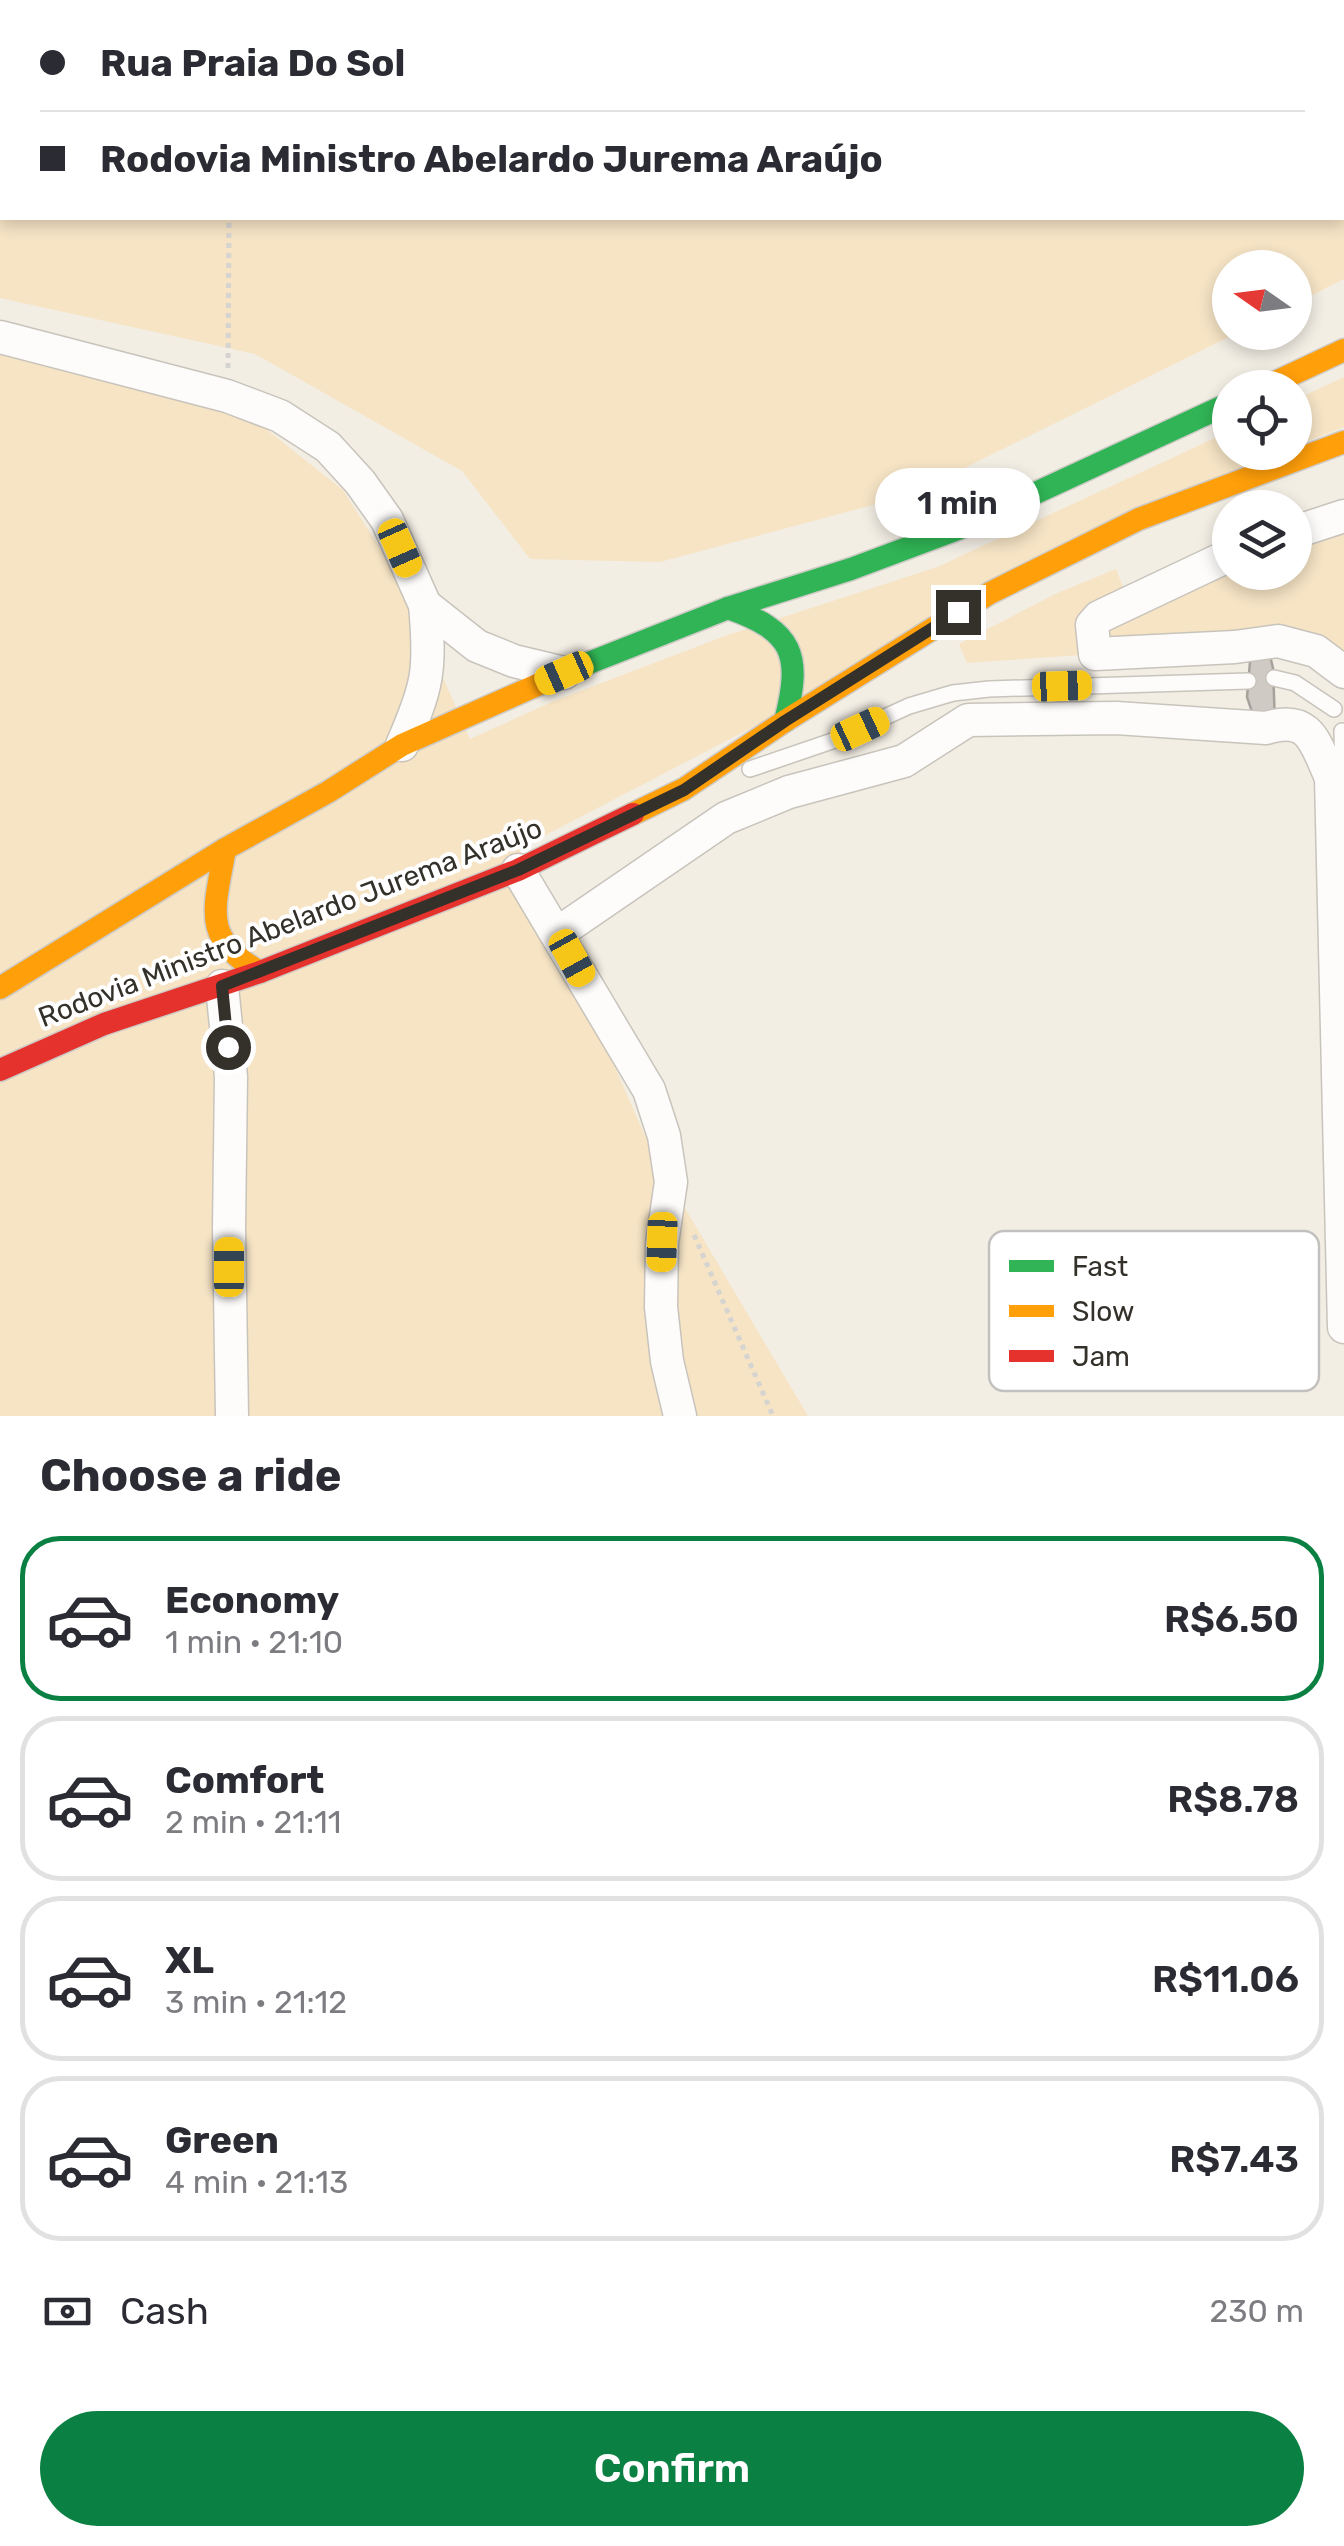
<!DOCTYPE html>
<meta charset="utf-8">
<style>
:root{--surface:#fff;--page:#f2f2f3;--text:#2b2b33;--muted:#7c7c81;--line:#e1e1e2;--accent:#0b8043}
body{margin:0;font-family:Rubik,sans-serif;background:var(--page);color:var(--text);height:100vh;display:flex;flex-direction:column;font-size:38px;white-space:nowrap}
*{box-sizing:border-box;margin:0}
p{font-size:32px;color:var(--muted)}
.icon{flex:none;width:55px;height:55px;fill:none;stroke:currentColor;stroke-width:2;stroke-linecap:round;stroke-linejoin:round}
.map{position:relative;height:1416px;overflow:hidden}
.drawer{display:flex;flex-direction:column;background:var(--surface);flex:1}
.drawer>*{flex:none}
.guide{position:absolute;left:0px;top:0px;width:1345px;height:220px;box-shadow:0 5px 15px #0003;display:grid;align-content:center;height:220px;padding:0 40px;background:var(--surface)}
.needle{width:65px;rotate:284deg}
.controls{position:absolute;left:1212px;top:250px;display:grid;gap:20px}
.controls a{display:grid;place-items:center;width:100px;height:100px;border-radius:50%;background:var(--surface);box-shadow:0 5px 15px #0003;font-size:50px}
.end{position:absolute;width:45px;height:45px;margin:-22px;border:12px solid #34302a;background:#fff;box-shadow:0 0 0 5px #fff}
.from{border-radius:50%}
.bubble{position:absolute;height:70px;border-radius:35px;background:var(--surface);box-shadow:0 5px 15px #0003;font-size:32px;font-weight:600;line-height:70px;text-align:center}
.car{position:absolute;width:30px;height:60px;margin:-30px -15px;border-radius:12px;box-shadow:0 0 8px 2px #0007;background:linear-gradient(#f5c518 24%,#345 0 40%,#f5c518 0 76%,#345 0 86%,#f5c518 0)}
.guide b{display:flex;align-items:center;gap:35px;height:95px;font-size:38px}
.guide b+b{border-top:2px solid var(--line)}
.guide i{width:25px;height:25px;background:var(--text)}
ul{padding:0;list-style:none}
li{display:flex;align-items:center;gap:30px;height:165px;margin:0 20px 15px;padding:0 20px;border:5px solid var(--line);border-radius:40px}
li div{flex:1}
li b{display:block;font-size:38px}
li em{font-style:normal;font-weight:600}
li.selected{border-color:var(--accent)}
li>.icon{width:90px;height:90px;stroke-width:1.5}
h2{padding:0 40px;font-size:45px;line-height:120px}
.pay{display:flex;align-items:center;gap:25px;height:110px;padding:0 40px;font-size:38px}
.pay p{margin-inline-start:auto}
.action{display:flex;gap:20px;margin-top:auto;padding:20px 40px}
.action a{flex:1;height:115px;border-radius:60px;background:var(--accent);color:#fff;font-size:40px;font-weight:600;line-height:115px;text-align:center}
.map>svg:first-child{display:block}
.green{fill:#f6e4c5;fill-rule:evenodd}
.building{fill:#cfcbc4;stroke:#a7a39c;stroke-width:2.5}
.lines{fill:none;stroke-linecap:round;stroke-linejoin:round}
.lane-casing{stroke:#c8c4bc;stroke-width:18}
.street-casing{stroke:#c8c4bc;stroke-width:35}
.fast-casing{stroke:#cecbc7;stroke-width:25}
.slow-casing{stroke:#cecbc7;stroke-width:25}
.jam-casing{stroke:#cecbc7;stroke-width:25}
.path{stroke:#d5d4d0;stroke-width:5;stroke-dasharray:5 5;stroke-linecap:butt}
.lane{stroke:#fdfcfb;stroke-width:15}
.street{stroke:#fdfcfb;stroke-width:32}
.fast{stroke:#30b455;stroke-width:22}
.slow{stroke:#ff9f0a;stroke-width:22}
.jam{stroke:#e5322d;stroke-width:22}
.route{stroke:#34302a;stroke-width:12}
.labels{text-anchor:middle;stroke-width:8;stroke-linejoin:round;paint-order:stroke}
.street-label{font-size:28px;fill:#34302a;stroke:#fff}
.key{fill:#fff;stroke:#c2c1bf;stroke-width:2.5}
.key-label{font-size:28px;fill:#34302a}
</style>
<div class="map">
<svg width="1344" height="1416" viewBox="0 0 1344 1416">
<rect width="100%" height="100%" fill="#f3eee4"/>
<!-- green -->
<g class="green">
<path d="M0 0H1344V279L1295 304V268H1230V332L1237 333 910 495 660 562 530 559 462 471 255 354 0 298ZM1342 2V218H2V2Z"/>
<polygon points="0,338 242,410 343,490 399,578 470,739 554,701 725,636 937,567 1230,431 1230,452 1279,453 519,849 653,1154 808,1416 0,1416"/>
<polygon points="1344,377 1344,427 1295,446 1295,400"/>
<polygon points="1344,516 1344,672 1316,651 1095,654 967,663 959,644 1055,594 1116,569 1129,602 1230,572 1295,572 1295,532"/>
</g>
<!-- building -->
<polygon class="building" points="1268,648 1273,668 1275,724 1256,724 1247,697 1251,650"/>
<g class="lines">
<!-- lane casing -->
<g class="lane-casing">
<g id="lane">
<polyline points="1274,678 1295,683 1334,709"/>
<polyline points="1342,731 1343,782"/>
<polyline points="750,769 835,740 909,706 953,693 989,689 1248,681"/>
</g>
</g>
<!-- street casing -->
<g class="street-casing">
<g id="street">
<polyline points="0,337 227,396 280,416 328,447 360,482 387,520 425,605"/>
<polyline points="1295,532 1344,516"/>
<polyline points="1230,555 1099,617 1092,625 1095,654 1235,647 1278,641 1316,651 1344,672"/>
<path d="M402 745C428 686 431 670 425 605L477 646 514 661 564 673"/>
<polyline points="518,870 649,1090 664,1136 671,1182 662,1243 661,1307 667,1361 680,1416"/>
<path d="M558 933 726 818 789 792 904 761 968 720 1116 718 1266 728C1310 714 1315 742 1331 778L1344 1327"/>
<polyline points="222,986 231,1077 229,1228 232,1416"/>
</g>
</g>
<!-- fast casing -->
<g class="fast-casing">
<g id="fast">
<path d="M728 608C794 631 802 655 785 721"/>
<polyline points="571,670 728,608 851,569 958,529 1230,403"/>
</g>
</g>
<!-- slow casing -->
<g class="slow-casing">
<g id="slow">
<polyline points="1263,388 1344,350"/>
<polyline points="633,814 684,789 785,721 990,593 1139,519 1344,442"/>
<path d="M225 849C215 908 200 938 260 972"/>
<polyline points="0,988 225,849 328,792 402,745 571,670"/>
</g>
</g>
<!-- jam casing -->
<g class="jam-casing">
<polyline id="jam" points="0,1070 104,1024 260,972 518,870 633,814"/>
</g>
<!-- path -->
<g class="path">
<polyline points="211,0 212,2"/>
<polyline points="228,368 229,218"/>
<polyline points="694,1235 773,1416"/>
</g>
<!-- lane -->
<use href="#lane" class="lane"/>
<!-- street -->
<use href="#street" class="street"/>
<!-- fast -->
<use href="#fast" class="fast"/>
<!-- slow -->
<use href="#slow" class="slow"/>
<!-- jam -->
<use href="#jam" class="jam"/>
</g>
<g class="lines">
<!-- route -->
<polyline class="route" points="228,1047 222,986 518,870 684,790 785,721 958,612"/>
</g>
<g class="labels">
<!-- street labels -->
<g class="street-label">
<text transform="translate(290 922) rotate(-21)" y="10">Rodovia Ministro Abelardo Jurema Araújo</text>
</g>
</g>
<!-- legend -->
<rect x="989" y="1231" width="330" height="160" rx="15" class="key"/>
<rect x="1009" y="1260" width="45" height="12" fill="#30b455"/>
<rect x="1009" y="1305" width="45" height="12" fill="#ff9f0a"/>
<rect x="1009" y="1350" width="45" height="12" fill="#e5322d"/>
<g class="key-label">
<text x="1072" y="1276">Fast</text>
<text x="1072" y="1321">Slow</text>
<text x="1072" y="1366">Jam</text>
</g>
</svg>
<div class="controls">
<a><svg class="needle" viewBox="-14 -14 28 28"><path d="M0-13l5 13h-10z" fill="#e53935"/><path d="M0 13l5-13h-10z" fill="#7c7c81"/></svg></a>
<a><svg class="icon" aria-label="locate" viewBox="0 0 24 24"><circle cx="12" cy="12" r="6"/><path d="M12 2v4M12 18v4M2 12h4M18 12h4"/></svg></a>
<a><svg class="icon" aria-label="layers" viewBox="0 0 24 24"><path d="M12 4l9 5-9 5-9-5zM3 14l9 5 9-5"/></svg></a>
</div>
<i class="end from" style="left:228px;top:1047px"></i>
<i class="end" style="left:958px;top:612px"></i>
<div class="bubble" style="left:875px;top:468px;width:165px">1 min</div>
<i class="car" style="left:400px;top:548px;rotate:156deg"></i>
<i class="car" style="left:564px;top:673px;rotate:246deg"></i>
<i class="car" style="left:1062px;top:686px;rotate:88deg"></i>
<i class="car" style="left:860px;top:729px;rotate:65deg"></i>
<i class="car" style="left:572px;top:958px;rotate:151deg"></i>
<i class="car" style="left:662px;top:1242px;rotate:182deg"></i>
<i class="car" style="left:229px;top:1267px;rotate:0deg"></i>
<div class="guide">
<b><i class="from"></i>Rua Praia Do Sol</b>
<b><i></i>Rodovia Ministro Abelardo Jurema Araújo</b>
</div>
</div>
<section class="drawer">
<h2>Choose a ride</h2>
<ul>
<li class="selected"><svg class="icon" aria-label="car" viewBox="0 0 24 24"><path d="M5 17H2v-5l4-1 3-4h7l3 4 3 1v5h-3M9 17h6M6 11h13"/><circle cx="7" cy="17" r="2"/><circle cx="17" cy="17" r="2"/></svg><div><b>Economy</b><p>1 min · 21:10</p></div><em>R$6.50</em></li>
<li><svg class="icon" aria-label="car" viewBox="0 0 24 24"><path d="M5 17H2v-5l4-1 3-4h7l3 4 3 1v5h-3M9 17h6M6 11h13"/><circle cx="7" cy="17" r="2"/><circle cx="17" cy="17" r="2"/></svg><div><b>Comfort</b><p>2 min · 21:11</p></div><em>R$8.78</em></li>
<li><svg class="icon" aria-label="car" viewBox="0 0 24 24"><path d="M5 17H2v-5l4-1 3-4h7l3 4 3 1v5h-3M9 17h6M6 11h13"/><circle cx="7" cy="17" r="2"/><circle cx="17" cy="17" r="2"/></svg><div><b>XL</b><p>3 min · 21:12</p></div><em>R$11.06</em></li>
<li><svg class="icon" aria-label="car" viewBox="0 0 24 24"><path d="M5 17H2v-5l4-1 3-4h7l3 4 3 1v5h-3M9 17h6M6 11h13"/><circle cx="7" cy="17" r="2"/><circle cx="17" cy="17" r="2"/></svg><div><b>Green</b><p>4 min · 21:13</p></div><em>R$7.43</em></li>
</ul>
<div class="pay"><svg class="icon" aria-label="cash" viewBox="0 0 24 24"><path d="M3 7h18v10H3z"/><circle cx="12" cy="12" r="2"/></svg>Cash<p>230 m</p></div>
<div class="action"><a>Confirm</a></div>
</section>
